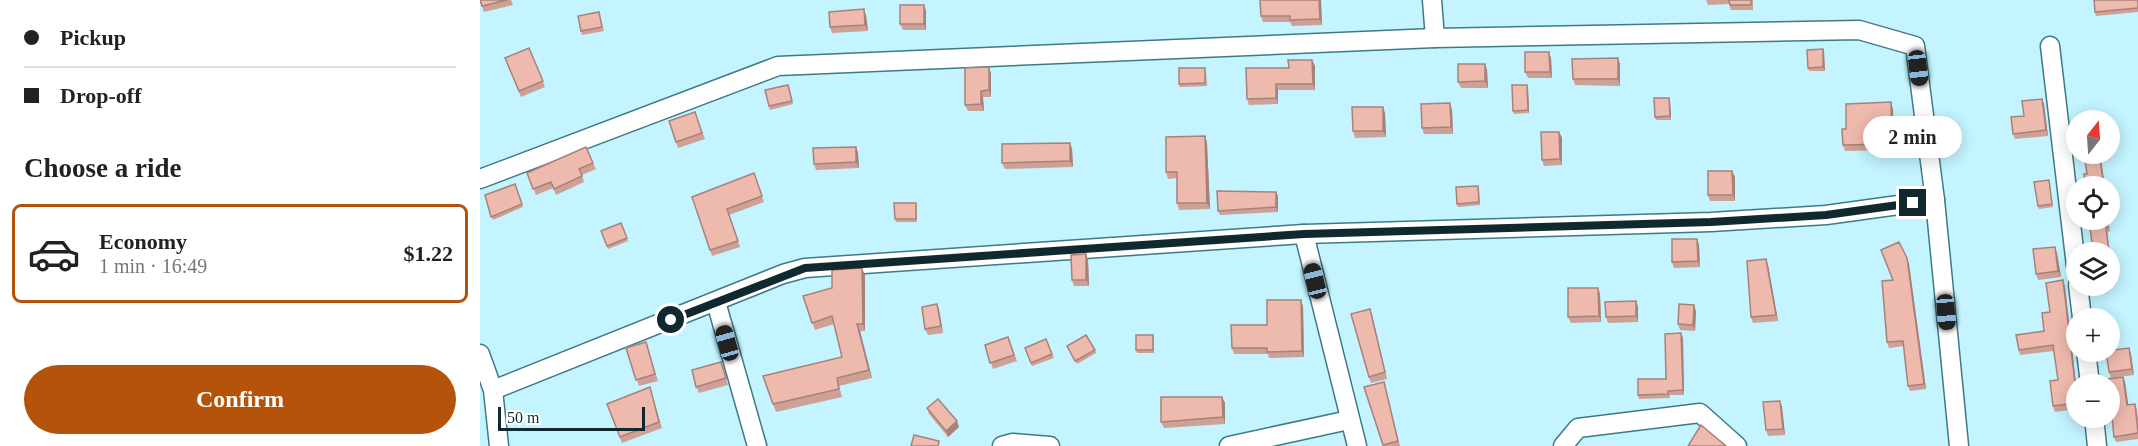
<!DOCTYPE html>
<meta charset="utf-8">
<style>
:root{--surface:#fff;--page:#f6f6f6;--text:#222;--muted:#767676;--line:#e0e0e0;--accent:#b45309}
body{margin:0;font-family:Georgia,serif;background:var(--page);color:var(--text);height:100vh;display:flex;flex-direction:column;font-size:22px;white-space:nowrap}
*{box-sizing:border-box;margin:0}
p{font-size:20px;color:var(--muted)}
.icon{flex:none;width:33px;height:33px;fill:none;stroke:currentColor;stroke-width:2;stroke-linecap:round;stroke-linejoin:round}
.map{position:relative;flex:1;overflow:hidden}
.panel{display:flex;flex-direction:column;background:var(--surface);width:480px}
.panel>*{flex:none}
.guide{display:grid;align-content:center;height:132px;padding:0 24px;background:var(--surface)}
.needle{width:39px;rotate:17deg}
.buttons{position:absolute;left:1586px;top:110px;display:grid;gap:12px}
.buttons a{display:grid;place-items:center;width:54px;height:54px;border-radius:50%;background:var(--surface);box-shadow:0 3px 15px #0003;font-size:30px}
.scale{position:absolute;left:18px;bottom:15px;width:147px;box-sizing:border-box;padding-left:6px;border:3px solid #10292e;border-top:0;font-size:16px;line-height:21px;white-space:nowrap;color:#10292e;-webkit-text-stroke:4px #fff;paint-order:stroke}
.end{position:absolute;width:27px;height:27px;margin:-14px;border:8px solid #10292e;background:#fff;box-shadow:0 0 0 3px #fff}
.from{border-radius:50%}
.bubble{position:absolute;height:42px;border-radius:21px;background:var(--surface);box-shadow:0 3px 15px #0003;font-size:20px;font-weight:600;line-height:42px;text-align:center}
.car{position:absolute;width:18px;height:36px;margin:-18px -9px;border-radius:8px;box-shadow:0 0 4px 2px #0007;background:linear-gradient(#222 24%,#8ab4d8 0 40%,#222 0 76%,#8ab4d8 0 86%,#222 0)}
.guide b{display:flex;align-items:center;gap:21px;height:57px;font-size:22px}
.guide b+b{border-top:2px solid var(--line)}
.guide i{width:15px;height:15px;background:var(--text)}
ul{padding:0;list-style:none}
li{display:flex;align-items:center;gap:18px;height:99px;margin:0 12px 9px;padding:0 12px;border:3px solid transparent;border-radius:9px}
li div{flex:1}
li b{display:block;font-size:22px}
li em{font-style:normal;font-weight:600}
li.on{border-color:var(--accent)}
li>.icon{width:54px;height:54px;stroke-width:1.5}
h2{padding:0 24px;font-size:27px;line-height:72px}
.cta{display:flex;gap:12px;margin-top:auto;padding:12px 24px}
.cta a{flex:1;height:69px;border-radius:36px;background:var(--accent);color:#fff;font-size:24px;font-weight:600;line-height:69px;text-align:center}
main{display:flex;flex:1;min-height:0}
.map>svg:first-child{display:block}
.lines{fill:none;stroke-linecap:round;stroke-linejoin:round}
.street-casing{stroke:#3e7a86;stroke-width:21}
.street{stroke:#fff;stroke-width:18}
.wall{fill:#cea096}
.shaded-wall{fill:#a7827a}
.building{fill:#efbaae;stroke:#a7827a;stroke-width:1.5}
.route{stroke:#10292e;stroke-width:8}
</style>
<main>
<section class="panel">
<div class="guide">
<b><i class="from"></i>Pickup</b>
<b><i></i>Drop-off</b>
</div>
<h2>Choose a ride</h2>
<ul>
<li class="on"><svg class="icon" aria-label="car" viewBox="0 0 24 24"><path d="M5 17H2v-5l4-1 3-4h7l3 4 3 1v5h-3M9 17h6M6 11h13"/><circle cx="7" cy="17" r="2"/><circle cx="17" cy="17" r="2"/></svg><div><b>Economy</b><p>1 min · 16:49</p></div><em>$1.22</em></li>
</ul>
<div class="cta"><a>Confirm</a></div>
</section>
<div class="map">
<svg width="1658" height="446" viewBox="0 0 1658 446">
<rect width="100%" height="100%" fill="#c3f4ff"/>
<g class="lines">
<!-- street casing -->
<g class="street-casing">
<g id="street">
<polyline points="952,0 955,38"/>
<polyline points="1570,46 1596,266"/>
<polyline points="0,179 298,66 955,38 1379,30 1435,46 1455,200 1479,446"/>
<polyline points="824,234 877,446"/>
<polyline points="1598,285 1602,318"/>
<polyline points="236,302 277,446"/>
<polyline points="1606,351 1610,384"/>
<polyline points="0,354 13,390 19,446"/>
<polyline points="13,390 303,274 325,268 824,234 1231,222 1346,215 1455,200"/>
<polyline points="1614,417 1617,446"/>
<polyline points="522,446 533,443 570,446"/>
<polyline points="749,446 869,420"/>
<polyline points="1083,446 1098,428 1220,413 1257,446"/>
</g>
</g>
<!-- street -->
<use href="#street" class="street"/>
</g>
<!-- wall -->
<g class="wall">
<polygon points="0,0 31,0 33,5 4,12"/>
<polygon points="841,0 842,25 812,26 810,22 783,22 781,16"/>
<polygon points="1226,0 1273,0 1273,10 1251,10 1249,4 1228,5"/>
<polygon points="1658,0 1658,12 1616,16 1615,12"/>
<polygon points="444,5 446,11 446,30 423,30 420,24"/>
<polygon points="119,12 124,31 102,35 101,31"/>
<polygon points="386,15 388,31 352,33 350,27"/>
<polygon points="49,48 65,87 41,97 25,58"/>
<polygon points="1343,49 1344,52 1345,71 1329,71 1328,68"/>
<polygon points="1071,58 1072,78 1048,78 1045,72"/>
<polygon points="832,60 835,66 835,90 798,90 798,104 769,105 767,99 809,68"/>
<polygon points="1005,64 1007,70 1008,88 981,88 978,82"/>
<polygon points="1140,64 1140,86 1095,85 1093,79"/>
<polygon points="509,67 511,74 511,97 503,97 504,111 488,111 485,105"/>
<polygon points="726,71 727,86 700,87 699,84"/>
<polygon points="309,88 313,104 290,110 285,90"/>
<polygon points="1048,88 1049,113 1034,114 1033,111"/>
<polygon points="1189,98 1190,101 1191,120 1176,120 1175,117"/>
<polygon points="1562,99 1564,104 1568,136 1535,139 1533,134 1544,116"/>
<polygon points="1413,109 1414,150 1365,151 1363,145 1366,129"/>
<polygon points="972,110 973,134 944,134 942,128"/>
<polygon points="215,112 225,139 198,148 189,121"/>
<polygon points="905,113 906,137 875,138 873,131"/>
<polygon points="1079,132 1082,138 1082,165 1064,166 1062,160"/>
<polygon points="725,136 727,143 730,209 699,210 697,203 697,178 688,179 686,172"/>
<polygon points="590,143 592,149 593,167 525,169 522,163"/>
<polygon points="376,147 378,153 379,168 336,170 334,164"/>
<polygon points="113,163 116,169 102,175 104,182 76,195 73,188 56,195 47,173"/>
<polygon points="1252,171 1255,177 1255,201 1230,201 1228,195"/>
<polygon points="274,173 284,202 249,215 260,247 232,256 212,197"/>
<polygon points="1569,180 1573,207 1559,209 1558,206"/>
<polygon points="35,184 43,207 13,220 5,195"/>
<polygon points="999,190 1000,205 978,207 977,204"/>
<polygon points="798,196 798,212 740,215 738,211"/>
<polygon points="436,203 437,206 437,222 416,222 415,219"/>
<polygon points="1609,219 1628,219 1630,231 1627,232 1631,261 1629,261 1629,252"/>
<polygon points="141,223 148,241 128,249 121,231"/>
<polygon points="1217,239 1219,245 1220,267 1194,268 1192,262"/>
<polygon points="1577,253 1581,277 1558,280 1556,274"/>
<polygon points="606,254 608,260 609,286 594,286 592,280"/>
<polygon points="1429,264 1446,389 1430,391 1428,386 1424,346 1409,348 1407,342 1413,280"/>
<polygon points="1288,265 1298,321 1273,323 1271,317"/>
<polygon points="385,275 385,331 380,331 392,378 359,386 362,397 296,412 283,376 362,357 354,324 335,330 323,296 352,288"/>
<polygon points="1585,286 1596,384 1596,409 1575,412 1573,406 1578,380 1574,351 1540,355 1539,350 1564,331 1570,312"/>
<polygon points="1118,288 1120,294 1121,322 1091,323 1088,317"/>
<polygon points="1156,301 1158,307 1158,322 1128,323 1126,317"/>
<polygon points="823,306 824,357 789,358 788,354 754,354 752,348 787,325"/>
<polygon points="890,309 907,379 891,383 889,377"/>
<polygon points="459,310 463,333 448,335 445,329"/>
<polygon points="1216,311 1215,331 1200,330 1198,324"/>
<polygon points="673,335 674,338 674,353 657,353 656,350"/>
<polygon points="528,337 537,361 513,369 505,345"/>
<polygon points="1203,338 1204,395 1190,395 1190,398 1159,399 1158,395 1186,379"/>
<polygon points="566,339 574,358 552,366 545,348"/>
<polygon points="587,346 615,350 616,353 597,364"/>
<polygon points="146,348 168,348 178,381 159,386"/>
<polygon points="1651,354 1654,375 1631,378 1629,372"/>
<polygon points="241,362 248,385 219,393 216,387"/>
<polygon points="1643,377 1645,382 1648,405 1655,404 1657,409 1658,418 1658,439 1636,442 1634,437"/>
<polygon points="904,382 920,446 904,446 884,387"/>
<polygon points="170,387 182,428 142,443 127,404"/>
<polygon points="742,397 745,403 745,424 684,428 681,422"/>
<polygon points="1300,401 1302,407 1305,435 1288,436 1286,430"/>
<polygon points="447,408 479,427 468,437 449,414"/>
</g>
<!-- shaded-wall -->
<g class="shaded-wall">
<polygon points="839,0 841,0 842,25 840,19"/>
<polygon points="444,5 446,11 446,30 444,24"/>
<polygon points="384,9 386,15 388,31 385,25"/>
<polygon points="1343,49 1344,52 1345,71 1343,67"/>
<polygon points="1069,52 1071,58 1072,78 1070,72"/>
<polygon points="1138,58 1140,64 1140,86 1138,79"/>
<polygon points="832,60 835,66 835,90 833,84"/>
<polygon points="1005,64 1007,70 1008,88 1005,81"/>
<polygon points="509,67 511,74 511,97 509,90"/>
<polygon points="796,84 798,90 798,104 796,98"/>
<polygon points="1047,85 1048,88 1049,113 1048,110"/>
<polygon points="501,91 503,97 504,111 501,104"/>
<polygon points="1189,98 1190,101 1191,120 1190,116"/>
<polygon points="1562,99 1564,104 1568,136 1566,130"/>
<polygon points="1411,102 1413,109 1414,150 1412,144"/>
<polygon points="970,103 972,110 973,134 971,127"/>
<polygon points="903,107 905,113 906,137 903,131"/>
<polygon points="1079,132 1082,138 1082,165 1080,159"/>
<polygon points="725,136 727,143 730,209 727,203"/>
<polygon points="590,143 592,149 593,167 590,161"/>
<polygon points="376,147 378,153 379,168 376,162"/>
<polygon points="1619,153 1620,153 1625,186 1624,186"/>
<polygon points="1252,171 1255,177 1255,201 1253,195"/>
<polygon points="796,192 798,196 798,212 796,207"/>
<polygon points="1217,239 1219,245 1220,267 1218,261"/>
<polygon points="1575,247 1577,253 1581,277 1578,271"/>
<polygon points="606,254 608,260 609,286 606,280"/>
<polygon points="1427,258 1429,264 1446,389 1444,384"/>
<polygon points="1286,259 1288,265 1298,321 1296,315"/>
<polygon points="382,268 385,275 385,331 383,324"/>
<polygon points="1583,280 1585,286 1596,384 1596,392"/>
<polygon points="1118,288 1120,294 1121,322 1119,316"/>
<polygon points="821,300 823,306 824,357 822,351"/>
<polygon points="1156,301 1158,307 1158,322 1156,316"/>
<polygon points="457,304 459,310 463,333 461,326"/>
<polygon points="1214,305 1216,311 1215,331 1213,325"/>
<polygon points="890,309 892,315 907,379 905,372"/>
<polygon points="377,324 380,331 392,378 389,370"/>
<polygon points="1201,333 1203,338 1204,395 1203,390"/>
<polygon points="1649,348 1651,354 1654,375 1652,369"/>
<polygon points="1643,377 1645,382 1649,410 1647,405"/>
<polygon points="742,397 745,403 745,424 743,417"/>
<polygon points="1300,401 1302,407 1305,435 1303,429"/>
<polygon points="477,421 479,427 468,437 466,431"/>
</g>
<!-- building -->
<g class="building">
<polygon points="0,0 27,0 2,6"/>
<polygon points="780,0 839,0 840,19 810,20 810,16 781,16"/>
<polygon points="1249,0 1271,0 1271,5 1250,5"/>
<polygon points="1614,0 1658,0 1658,8 1615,12"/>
<rect x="420" y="5" width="24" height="19"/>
<polygon points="384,9 385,25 350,27 349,12"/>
<polygon points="119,12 122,27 101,31 98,16"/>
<polygon points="49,48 63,81 39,91 25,58"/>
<polygon points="1343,49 1343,67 1328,68 1327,50"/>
<polygon points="1045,52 1069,52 1070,72 1045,72"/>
<polygon points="1138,58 1138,79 1093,79 1092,59"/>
<polygon points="808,60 832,60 833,84 796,84 796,98 767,99 766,68 809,68"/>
<polygon points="978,64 1005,64 1005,81 978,82"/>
<polygon points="509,67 509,90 501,91 501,104 485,105 485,68"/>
<polygon points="699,68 725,68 725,83 699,84"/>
<polygon points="308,85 312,101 289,106 285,90"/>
<polygon points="1032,85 1047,85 1048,110 1033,111"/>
<polygon points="1174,98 1189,98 1190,116 1175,117"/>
<polygon points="1562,99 1566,130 1533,134 1531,117 1544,116 1542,101"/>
<polygon points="1411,102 1412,144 1363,145 1362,129 1366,129 1366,104"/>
<polygon points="970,103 971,127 942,128 941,104"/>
<polygon points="872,107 903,107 903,131 873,131"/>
<polygon points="215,112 222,133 196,142 189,121"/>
<polygon points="1061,132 1079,132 1080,159 1062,160"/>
<polygon points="725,136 727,203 697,203 697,172 686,172 686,137"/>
<polygon points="590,143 590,161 522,163 522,144"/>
<polygon points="106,147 113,163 99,169 102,176 74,189 71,182 53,189 47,173"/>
<polygon points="376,147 376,162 334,164 333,148"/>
<polygon points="1604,153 1619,153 1624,186 1605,186 1604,174 1607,174"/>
<polygon points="1228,171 1252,171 1253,195 1228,195"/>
<polygon points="274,173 282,196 247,209 258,241 230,250 212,197"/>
<polygon points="1569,180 1572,204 1558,206 1554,182"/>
<polygon points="35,184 42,204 11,217 5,195"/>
<polygon points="998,186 999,202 977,204 976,187"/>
<polygon points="737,191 796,192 796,207 738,211"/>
<polygon points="414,203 436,203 436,219 415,219"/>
<polygon points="1609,219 1627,219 1628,227 1626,227 1629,252 1613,252"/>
<polygon points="141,223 147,238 127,246 121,231"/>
<polygon points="1192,239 1217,239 1218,261 1192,262"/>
<polygon points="1419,242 1427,258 1444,384 1428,386 1423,341 1407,342 1402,281 1413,280 1401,250"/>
<polygon points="1575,247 1578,271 1556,274 1553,249"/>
<polygon points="606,254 606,280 592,280 591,255"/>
<polygon points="1286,259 1296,315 1271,317 1267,261"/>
<polygon points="382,268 383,324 377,324 389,370 357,378 359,389 293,404 283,376 362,357 352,316 332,323 323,296 352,288 352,270"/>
<polygon points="1583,280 1596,392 1596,403 1573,406 1570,381 1578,380 1573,345 1539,350 1536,335 1564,331 1562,313 1570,312 1566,283"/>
<polygon points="1088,288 1118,288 1119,316 1088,317"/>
<polygon points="787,300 821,300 822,351 787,352 787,348 752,348 751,325 787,325"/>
<polygon points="1156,301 1156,316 1126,317 1125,302"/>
<polygon points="457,304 461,326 445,329 442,307"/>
<polygon points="1199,304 1214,305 1213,325 1198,324"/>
<polygon points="890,309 905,372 889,377 871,314"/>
<polygon points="1201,333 1203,390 1188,391 1188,394 1158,395 1158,379 1186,379 1185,334"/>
<polygon points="606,335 615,350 595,361 587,346"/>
<rect x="656" y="335" width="17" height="15"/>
<polygon points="528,337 534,355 510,363 505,345"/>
<polygon points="566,339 572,354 551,363 545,348"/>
<polygon points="166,342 175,374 156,380 146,348"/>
<polygon points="1649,348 1652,369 1629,372 1626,351"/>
<polygon points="241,362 246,378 216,387 212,370"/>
<polygon points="1643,377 1647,405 1655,404 1658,433 1634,437 1628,379"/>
<polygon points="904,382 918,441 903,445 884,387"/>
<polygon points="170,387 179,422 140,437 127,404"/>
<polygon points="681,397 742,397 743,417 681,422"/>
<polygon points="458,399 477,421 466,431 447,408"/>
<polygon points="1300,401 1303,429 1286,430 1283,402"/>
<polygon points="1221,425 1246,446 1208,446"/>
<polygon points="434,435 459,441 458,446 431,446"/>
</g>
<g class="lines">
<!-- route -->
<polyline class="route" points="191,320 325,268 824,234 1231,222 1346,215 1433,203"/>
</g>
</svg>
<div class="buttons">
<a><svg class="needle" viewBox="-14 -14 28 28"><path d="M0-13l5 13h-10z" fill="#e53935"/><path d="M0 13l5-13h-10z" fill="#767676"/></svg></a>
<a><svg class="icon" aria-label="locate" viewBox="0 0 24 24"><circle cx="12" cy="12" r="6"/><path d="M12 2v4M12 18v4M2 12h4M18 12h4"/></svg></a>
<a><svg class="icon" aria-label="layers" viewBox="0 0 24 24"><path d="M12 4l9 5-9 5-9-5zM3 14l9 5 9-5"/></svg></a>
<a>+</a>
<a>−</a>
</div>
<div class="scale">50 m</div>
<i class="end from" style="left:191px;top:320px"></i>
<i class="end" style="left:1433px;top:203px"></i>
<div class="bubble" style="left:1383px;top:116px;width:99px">2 min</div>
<i class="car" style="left:1438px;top:68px;rotate:173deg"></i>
<i class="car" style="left:835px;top:281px;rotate:346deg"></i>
<i class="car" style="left:1466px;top:312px;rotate:175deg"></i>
<i class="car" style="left:247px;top:343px;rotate:344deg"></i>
</div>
</main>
